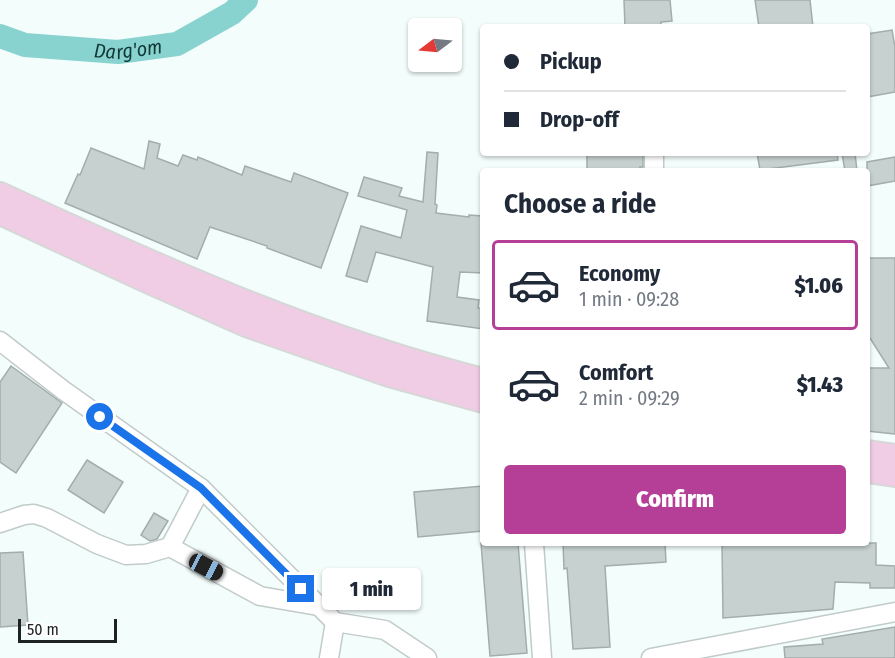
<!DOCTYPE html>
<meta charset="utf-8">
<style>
:root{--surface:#fff;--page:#f2f2f3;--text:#1f2937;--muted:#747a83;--line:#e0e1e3;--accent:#b53f97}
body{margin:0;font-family:"Fira Sans Condensed",sans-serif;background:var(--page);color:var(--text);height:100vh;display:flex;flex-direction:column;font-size:22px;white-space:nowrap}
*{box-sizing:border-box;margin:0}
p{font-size:20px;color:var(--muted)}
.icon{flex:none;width:33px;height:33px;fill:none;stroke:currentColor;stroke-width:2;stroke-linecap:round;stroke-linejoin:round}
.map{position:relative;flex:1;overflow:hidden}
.drawer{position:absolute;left:480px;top:168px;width:390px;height:378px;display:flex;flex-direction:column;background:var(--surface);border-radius:6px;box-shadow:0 2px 4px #0004}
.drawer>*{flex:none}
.top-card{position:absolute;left:480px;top:24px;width:390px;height:132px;border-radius:6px;box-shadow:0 2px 4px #0004;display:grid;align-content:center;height:132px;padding:0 24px;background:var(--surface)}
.needle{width:39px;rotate:254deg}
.tools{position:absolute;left:408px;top:18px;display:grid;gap:12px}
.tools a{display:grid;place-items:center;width:54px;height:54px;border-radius:6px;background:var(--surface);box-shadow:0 2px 4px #0004;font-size:30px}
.scale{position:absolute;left:18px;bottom:15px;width:99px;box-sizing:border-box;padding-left:6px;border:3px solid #1e2222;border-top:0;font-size:16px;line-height:21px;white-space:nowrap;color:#1e2222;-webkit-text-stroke:4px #fff;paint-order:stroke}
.end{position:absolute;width:27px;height:27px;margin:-14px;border:8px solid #1a73e8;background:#fff;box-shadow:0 0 0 3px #fff}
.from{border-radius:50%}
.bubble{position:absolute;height:42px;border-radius:6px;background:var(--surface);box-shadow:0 2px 4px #0004;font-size:20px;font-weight:800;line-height:42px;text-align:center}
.car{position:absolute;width:18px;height:36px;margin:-18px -9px;border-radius:8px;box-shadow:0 0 4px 2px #0007;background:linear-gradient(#222 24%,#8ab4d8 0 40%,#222 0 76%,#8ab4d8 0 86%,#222 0)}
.top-card b{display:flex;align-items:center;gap:21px;height:57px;font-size:22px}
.top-card b+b{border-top:2px solid var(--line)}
.top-card i{width:15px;height:15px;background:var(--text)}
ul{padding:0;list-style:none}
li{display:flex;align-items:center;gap:18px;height:90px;margin:0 12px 9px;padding:0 12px;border:3px solid transparent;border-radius:6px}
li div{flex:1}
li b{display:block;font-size:22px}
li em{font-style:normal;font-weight:800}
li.current{border-color:var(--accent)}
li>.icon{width:54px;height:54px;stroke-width:1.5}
h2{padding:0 24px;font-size:27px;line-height:72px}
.action{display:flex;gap:12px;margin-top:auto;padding:12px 24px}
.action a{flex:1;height:69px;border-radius:6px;background:var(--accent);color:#fff;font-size:24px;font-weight:800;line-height:69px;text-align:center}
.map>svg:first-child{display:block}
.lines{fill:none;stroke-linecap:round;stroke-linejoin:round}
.river{stroke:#88d3cf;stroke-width:24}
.building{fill:#c7d1d0;stroke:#a3adac;stroke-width:1.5}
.minor-casing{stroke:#c1cbca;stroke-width:21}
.major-casing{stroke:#d6d7d7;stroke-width:26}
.minor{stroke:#fff;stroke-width:18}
.major{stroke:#f1cde5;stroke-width:22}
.route{stroke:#1a73e8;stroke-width:8}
.labels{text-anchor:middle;stroke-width:6;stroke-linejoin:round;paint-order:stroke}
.water-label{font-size:20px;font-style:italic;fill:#133836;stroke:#fff}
</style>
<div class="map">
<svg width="895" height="658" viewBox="0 0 895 658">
<rect width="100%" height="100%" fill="#f3fdfc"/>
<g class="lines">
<!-- river -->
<path class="river" id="s1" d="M0 36 25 45 118 52 177 44 232 13 246 0"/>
</g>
<!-- building -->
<g class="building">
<polygon points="624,0 670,0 672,21 661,22 661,27 625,27"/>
<polygon points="755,0 810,0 813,27 759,27"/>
<polygon points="892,30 895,47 895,92 867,97 867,34"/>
<polygon points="149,141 160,144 157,158 178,166 183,155 197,160 198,157 242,175 245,166 291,182 294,173 348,193 321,268 267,248 267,246 210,227 197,259 65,203 78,174 80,175 91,148 144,169"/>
<polygon points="427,152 438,153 435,204 437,205 436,213 469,217 469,215 483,216 483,273 460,272 457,297 479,300 478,308 483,309 483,329 427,321 433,267 376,252 367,282 346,276 361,226 401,238 407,210 358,196 364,177 402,188 399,196 423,202"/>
<polygon points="587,153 643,153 643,167 640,167 640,171 587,171"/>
<polygon points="757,153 837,153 838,160 760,170"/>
<polygon points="842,153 855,153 857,171 845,171"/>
<polygon points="895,157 895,181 867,186 867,162"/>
<polygon points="867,258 895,258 895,434 867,431 867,368 889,368 868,335"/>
<polygon points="11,366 62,403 16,473 0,462 0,382"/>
<polygon points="87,460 123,482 104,513 68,490"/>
<polygon points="483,486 483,531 418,537 414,492"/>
<polygon points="154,513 168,521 157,539 150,541 141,535"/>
<polygon points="481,543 518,543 527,653 490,656"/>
<polygon points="563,543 665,543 666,562 605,566 610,647 573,649 567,568 564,569"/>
<polygon points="722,543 876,543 876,565 895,566 895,588 870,588 870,583 835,582 833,609 723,618"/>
<polygon points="23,552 28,625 0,627 0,553"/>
<polygon points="895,627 895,658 785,658 784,647 823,644 822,639"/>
</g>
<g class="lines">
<!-- minor casing -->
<g class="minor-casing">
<g id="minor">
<polyline points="654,171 654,153"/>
<polyline points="0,341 63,390 201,488 335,622 385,630 427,658"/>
<polyline points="0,523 24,515 34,514 47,518 97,544 126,555 146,554 170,547 260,596 318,606"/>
<polyline points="534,543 542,658"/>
<polyline points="170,547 201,488"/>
<polyline points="329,658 335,622"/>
<polyline points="651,658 895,612"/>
</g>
</g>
<!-- major casing -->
<g class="major-casing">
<g id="major">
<path d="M0 194C156 266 315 338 483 380"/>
<polyline points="0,213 145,280 246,325 389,375 483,401"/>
<polyline points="867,452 895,456"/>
<polyline points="867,471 895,475"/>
</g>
</g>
<!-- minor -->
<use href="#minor" class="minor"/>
<!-- major -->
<use href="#major" class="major"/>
</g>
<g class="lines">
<!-- route -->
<polyline class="route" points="100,417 201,488 301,589"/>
</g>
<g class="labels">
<!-- water labels -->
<g class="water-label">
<text dy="7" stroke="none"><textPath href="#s1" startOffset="130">Darg'om</textPath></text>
</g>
</g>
</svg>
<div class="tools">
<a><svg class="needle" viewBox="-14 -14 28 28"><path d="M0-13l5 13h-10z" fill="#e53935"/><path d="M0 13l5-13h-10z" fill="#747a83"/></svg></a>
</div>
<div class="scale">50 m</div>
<i class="end from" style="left:100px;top:417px"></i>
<i class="end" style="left:301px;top:589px"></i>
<div class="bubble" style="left:322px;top:568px;width:99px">1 min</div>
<i class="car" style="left:206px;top:567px;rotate:118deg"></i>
<div class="top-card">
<b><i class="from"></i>Pickup</b>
<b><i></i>Drop-off</b>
</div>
<section class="drawer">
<h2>Choose a ride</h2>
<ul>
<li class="current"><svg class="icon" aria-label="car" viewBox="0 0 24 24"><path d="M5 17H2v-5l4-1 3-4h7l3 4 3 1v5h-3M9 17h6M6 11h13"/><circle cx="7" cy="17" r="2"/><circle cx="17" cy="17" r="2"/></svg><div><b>Economy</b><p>1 min · 09:28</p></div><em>$1.06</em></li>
<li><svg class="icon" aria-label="car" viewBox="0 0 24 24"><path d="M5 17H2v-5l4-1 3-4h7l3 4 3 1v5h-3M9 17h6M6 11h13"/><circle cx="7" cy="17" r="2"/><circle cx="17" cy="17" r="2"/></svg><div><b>Comfort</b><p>2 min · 09:29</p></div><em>$1.43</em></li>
</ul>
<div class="action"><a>Confirm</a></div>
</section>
</div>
